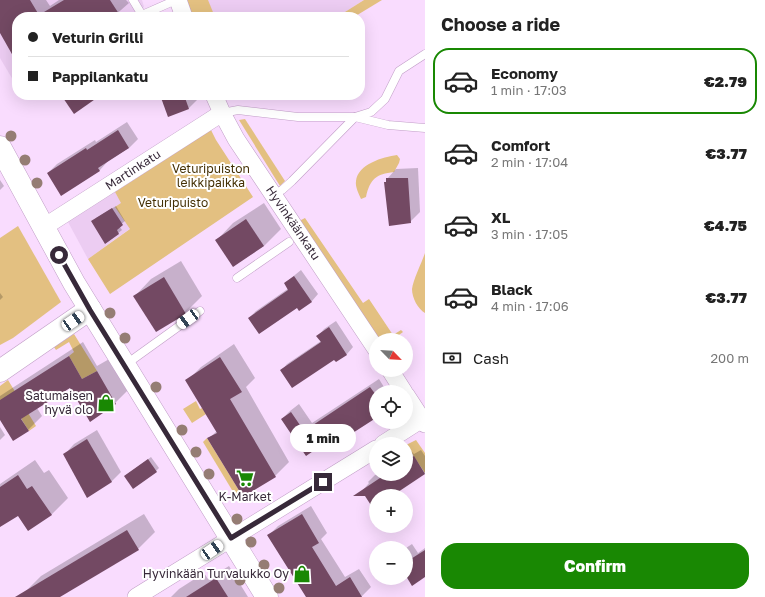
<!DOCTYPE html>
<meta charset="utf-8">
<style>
:root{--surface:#fff;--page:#f2f2f2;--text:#222;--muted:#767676;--line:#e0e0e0;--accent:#198803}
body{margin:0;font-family:"Golos Text",sans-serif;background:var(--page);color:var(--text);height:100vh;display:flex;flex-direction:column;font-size:15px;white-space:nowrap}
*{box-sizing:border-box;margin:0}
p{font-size:13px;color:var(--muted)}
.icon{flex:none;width:22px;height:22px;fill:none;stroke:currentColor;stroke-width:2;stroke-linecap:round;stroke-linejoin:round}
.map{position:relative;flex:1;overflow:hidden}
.details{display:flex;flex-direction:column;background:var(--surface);width:340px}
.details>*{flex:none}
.guide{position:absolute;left:12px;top:12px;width:353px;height:88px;border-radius:16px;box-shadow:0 4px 16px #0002;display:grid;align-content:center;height:88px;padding:0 16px;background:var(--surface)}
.needle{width:26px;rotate:115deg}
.controls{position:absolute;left:369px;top:333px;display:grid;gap:8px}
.controls a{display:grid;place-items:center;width:44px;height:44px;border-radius:50%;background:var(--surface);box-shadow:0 4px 16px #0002;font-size:20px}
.end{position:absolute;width:18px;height:18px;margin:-9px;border:5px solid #372939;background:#fff;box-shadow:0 0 0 2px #fff}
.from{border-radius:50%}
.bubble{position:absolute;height:28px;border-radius:14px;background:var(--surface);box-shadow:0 4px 16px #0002;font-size:13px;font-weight:800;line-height:28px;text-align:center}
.car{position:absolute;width:12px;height:24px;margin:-12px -6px;border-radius:5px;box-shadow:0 0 3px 1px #0007;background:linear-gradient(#fff 24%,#345 0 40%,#fff 0 76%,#345 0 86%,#fff 0)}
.guide b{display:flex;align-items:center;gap:14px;height:38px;font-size:15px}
.guide b+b{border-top:1px solid var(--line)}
.guide i{width:10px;height:10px;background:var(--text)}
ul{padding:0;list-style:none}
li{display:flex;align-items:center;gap:12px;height:66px;margin:0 8px 6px;padding:0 8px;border:2px solid transparent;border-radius:16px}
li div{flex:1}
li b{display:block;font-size:15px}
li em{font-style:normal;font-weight:800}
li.selected{border-color:var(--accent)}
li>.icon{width:36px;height:36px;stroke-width:1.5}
h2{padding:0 16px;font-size:18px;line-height:48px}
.pay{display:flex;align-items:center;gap:10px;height:44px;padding:0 16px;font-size:15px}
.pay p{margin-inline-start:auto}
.action{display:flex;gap:8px;margin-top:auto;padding:8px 16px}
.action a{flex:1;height:46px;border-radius:16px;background:var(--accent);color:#fff;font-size:16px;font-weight:800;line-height:46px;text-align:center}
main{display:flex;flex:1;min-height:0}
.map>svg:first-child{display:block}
.built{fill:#ecccf2}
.green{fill:#e3c081}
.shadow{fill:#0003}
.building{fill:#734963}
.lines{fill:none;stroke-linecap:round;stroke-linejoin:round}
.lane-casing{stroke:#c19ec7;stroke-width:9}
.street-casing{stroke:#c19ec7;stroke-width:18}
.secondary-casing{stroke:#c19ec7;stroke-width:23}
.lane{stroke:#fff;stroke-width:8}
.street{stroke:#fff;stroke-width:17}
.secondary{stroke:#fff;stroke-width:22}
.tree{fill:#957d74}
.route{stroke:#372939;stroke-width:5}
.labels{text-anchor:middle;stroke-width:4;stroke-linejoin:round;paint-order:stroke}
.park-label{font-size:12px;fill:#432f03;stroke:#fff}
.street-label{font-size:12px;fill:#372939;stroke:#fff}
.poi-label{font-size:12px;fill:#372939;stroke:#fff;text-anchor:end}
</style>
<main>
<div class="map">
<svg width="425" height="597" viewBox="0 0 425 597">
<rect width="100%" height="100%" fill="#f9dcfe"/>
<!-- built -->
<g class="built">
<polygon points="0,0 142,0 144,7 128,17 17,17 16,85 0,58"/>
<polygon points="187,0 364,0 337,17 193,17"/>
<polygon points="115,192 135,225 88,259 68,222"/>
</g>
<!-- green -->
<g class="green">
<polygon points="187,0 208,0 215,17 193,17"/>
<polygon points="364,0 382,0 354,17 337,17"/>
<polygon points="245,119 285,181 280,186 239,120"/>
<polygon points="211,130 216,140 253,197 110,294 88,259 130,229 115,207 121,203 115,192"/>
<path d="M397 155 400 159 399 163 394 172C376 174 370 179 366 197L361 199C359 194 355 187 356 181 358 164 383 157 397 155Z"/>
<polygon points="305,218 363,303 369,299 393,335 401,330 403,332 392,340 379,340 299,221"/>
<polygon points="18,226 61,302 13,338 0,345 0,238"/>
<path d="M425 253V313C418 309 412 298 412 289 413 280 422 262 425 253Z"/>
<polygon points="74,334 97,371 82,379 69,356 74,352 69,342 56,350 54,347"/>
<polygon points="8,380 36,426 29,431 22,420 19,403 0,400 0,386"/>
<polygon points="196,401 200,409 202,408 206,414 192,423 183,409"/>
<polygon points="207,438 243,497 238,500 203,442"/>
<polygon points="416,440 425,453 425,473 406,445"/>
</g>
<!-- shadow -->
<g class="shadow">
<polygon points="0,0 46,0 50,6 59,0 126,0 129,3 113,17 17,17 17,61 0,31"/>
<polygon points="161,95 202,95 189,108"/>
<polygon points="127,122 138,139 129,148 108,161 100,170 61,194 48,173 57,164 95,140 96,142"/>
<polygon points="418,168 420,212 410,222 387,182 387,179 396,169"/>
<polygon points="0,180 4,186 0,190"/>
<polygon points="264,203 281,229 264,246 233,266 217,240 233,223"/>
<polygon points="116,206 125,221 119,226 122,230 106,243 96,218"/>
<polygon points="181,261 202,296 185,313 135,296 151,279"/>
<polygon points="301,270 318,294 312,301 300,309 298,306 249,318 256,311 289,288 285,283"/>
<polygon points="0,293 3,297 0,300"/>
<polygon points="336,321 353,347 347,354 336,361 334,358 281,371 287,364 321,341 318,336 324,329"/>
<polygon points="83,342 97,366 111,358 129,389 115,403 71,386 37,408 42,416 28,430 0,418 0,396"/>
<polygon points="234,344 255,378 246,387 289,462 275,476 244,495 208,439 217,431 187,381 201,367"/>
<polygon points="379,379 387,392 376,392 376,416 328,440 306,455 282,419 290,411 299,404 312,423"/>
<polygon points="0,427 5,435 0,440"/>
<polygon points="97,430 121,472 111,482 65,454 74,444"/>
<polygon points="421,450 425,456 425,473 390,496 376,496 376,506 362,491 369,483 368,482 376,474 406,474 406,455 411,451 414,454"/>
<polygon points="151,457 159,468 156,471 125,476"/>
<polygon points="35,460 44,473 49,470 68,498 51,515 18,515 0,517 0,484"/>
<polygon points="311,506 327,533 321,539 345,577 359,569 371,587 361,597 313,597 268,536 278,526"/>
<polygon points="144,514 155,532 138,549 58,597 27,597 24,593 41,576"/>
<polygon points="412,544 418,553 425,548 425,576 406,574 406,548"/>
<polygon points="229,566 248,597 171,597 179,589 204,573 208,579"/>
</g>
<!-- building -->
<g class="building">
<polygon points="0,0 30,0 39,15 64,0 110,0 121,17 17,17 17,63 0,33"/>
<polygon points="61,95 101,95 74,114"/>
<polygon points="160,95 184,95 189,109 168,117"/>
<polygon points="118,130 129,148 98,168 100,171 61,196 47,173 86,148 87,150"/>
<polygon points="386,178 408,178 411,223 389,226 384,182 386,182"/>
<polygon points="112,208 123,225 117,230 119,234 105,244 91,221"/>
<polygon points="246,219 264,246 233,267 215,240"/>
<polygon points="294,276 312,302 299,311 297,308 259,334 248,318 288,290 284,283"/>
<polygon points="164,277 186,314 156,332 133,296"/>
<polygon points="329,327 347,355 336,362 334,360 292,388 280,370 321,342 316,336"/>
<polygon points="69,356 82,379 97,371 116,404 90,422 70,388 21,419 29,431 13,441 0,420 0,400"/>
<polygon points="220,357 242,392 230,399 276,477 243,497 207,438 217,433 185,380"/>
<polygon points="370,387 376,395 376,418 331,447 328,441 306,456 281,419 291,412 304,431"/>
<polygon points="87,439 112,482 87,498 63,454"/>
<polygon points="414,456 425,474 392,496 376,496 376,513 365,496 353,496 386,474 406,474 406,461"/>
<polygon points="148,459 157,472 133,489 124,476"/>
<polygon points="18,475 27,489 32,486 52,515 28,531 18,516 0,527 0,487"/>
<polygon points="302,514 319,543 312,547 336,586 350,577 362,597 306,597 267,535"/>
<polygon points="127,530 139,550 60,597 15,597"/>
<polygon points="425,550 425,577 412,586 406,576 406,562"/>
<polygon points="216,578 228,597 186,597"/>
</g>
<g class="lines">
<!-- lane casing -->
<g class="lane-casing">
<g id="lane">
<polyline points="133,0 142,15 176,0"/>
<polyline points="222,113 238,110 298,117 355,117 388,125 425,128"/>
<polyline points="274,194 282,190 292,181 355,117 371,112 385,99 399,71 425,54"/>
<polyline points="237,278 289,242"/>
<polyline points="125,365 200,311"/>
</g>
</g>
<!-- street casing -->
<g class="street-casing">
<g id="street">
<polyline points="178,0 184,17"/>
<polyline points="214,95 222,113 236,139 376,349"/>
<polyline points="44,227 222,113"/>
<polyline points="390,370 404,392"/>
<polyline points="406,395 425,424"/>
<polyline points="383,444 422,419"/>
<polyline points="136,597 376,449"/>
</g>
</g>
<!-- secondary casing -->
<g class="secondary-casing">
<g id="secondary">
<polyline points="0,147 74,283 267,597"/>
<polyline points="0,371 90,309"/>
</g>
</g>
<!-- lane -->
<use href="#lane" class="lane"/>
<!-- street -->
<use href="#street" class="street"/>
<!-- secondary -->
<use href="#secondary" class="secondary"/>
</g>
<!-- trees -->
<g class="tree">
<circle cx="11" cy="136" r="5.5"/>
<circle cx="25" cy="160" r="5.5"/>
<circle cx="37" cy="183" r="5.5"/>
<circle cx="110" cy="313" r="5.5"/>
<circle cx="125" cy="338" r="5.5"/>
<circle cx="156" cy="387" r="5.5"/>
<circle cx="182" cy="430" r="5.5"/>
<circle cx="196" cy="452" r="5.5"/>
<circle cx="209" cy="474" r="5.5"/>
<circle cx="237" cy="519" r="5.5"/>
<circle cx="251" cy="542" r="5.5"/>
<circle cx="264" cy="565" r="5.5"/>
<circle cx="240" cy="580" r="5.5"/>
<circle cx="279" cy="588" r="5.5"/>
</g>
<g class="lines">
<!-- route -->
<polyline class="route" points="59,255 90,310 231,538 323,482"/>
</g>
<!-- icons -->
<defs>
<g id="shop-bare" transform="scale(1.38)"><path d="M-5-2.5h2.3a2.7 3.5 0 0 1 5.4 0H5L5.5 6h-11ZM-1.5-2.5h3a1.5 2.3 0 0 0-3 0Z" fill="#198803" stroke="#fff" stroke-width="2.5" paint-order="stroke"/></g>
<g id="supermarket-bare" transform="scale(1.38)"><path d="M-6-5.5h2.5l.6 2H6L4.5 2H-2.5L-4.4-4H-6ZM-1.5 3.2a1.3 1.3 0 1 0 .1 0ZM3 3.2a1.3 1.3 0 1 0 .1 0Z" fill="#198803" stroke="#fff" stroke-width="2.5" paint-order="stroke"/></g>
</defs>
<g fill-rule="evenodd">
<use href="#shop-bare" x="106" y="403"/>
<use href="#supermarket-bare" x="245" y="478"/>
<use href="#shop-bare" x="302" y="574"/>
</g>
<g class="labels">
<!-- park labels -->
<g class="park-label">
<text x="211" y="173">Veturipuiston<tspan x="211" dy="14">leikkipaikka</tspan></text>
<text x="173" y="207">Veturipuisto</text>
</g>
<!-- street labels -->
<g class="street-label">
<text transform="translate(133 170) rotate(-33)" y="4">Martinkatu</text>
<text transform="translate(293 223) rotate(56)" y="4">Hyvinkäänkatu</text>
</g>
<!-- poi labels -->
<g class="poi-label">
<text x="93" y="400">Satumaisen<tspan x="93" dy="14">hyvä olo</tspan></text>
<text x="245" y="501" text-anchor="middle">K-Market</text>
<text x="289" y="578">Hyvinkään Turvalukko Oy</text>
</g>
</g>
</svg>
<div class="controls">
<a><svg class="needle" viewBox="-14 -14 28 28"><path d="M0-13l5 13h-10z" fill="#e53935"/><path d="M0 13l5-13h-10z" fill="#767676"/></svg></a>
<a><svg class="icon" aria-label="locate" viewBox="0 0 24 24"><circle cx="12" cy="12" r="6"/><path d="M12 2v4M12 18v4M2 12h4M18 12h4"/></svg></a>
<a><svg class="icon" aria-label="layers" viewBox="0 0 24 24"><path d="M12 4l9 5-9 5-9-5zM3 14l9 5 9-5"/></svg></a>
<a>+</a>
<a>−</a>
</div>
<i class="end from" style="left:59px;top:255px"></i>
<i class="end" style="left:323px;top:482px"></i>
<div class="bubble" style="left:290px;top:424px;width:66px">1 min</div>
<i class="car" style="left:188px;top:319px;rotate:234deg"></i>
<i class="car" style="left:73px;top:321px;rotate:56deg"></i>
<i class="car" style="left:212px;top:550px;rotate:56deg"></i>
<div class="guide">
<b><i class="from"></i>Veturin Grilli</b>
<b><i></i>Pappilankatu</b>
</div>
</div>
<section class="details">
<h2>Choose a ride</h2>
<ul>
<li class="selected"><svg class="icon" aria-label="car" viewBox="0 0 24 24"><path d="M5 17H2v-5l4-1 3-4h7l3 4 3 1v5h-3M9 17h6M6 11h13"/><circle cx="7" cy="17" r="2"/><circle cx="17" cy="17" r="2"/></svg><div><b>Economy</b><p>1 min · 17:03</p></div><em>€2.79</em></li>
<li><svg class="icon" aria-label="car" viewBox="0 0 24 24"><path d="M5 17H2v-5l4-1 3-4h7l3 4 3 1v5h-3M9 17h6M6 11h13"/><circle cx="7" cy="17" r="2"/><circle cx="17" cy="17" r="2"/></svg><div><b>Comfort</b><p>2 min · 17:04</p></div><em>€3.77</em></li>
<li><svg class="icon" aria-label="car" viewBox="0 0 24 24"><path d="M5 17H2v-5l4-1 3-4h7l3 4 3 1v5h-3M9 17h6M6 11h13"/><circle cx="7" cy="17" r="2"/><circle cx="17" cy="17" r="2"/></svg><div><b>XL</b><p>3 min · 17:05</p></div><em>€4.75</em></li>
<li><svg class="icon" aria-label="car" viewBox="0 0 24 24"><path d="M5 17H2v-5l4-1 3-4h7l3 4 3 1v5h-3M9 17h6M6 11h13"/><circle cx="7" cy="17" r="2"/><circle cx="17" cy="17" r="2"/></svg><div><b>Black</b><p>4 min · 17:06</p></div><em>€3.77</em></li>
</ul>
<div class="pay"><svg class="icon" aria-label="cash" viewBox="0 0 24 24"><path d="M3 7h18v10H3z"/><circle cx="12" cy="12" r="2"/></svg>Cash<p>200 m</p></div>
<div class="action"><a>Confirm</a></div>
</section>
</main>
